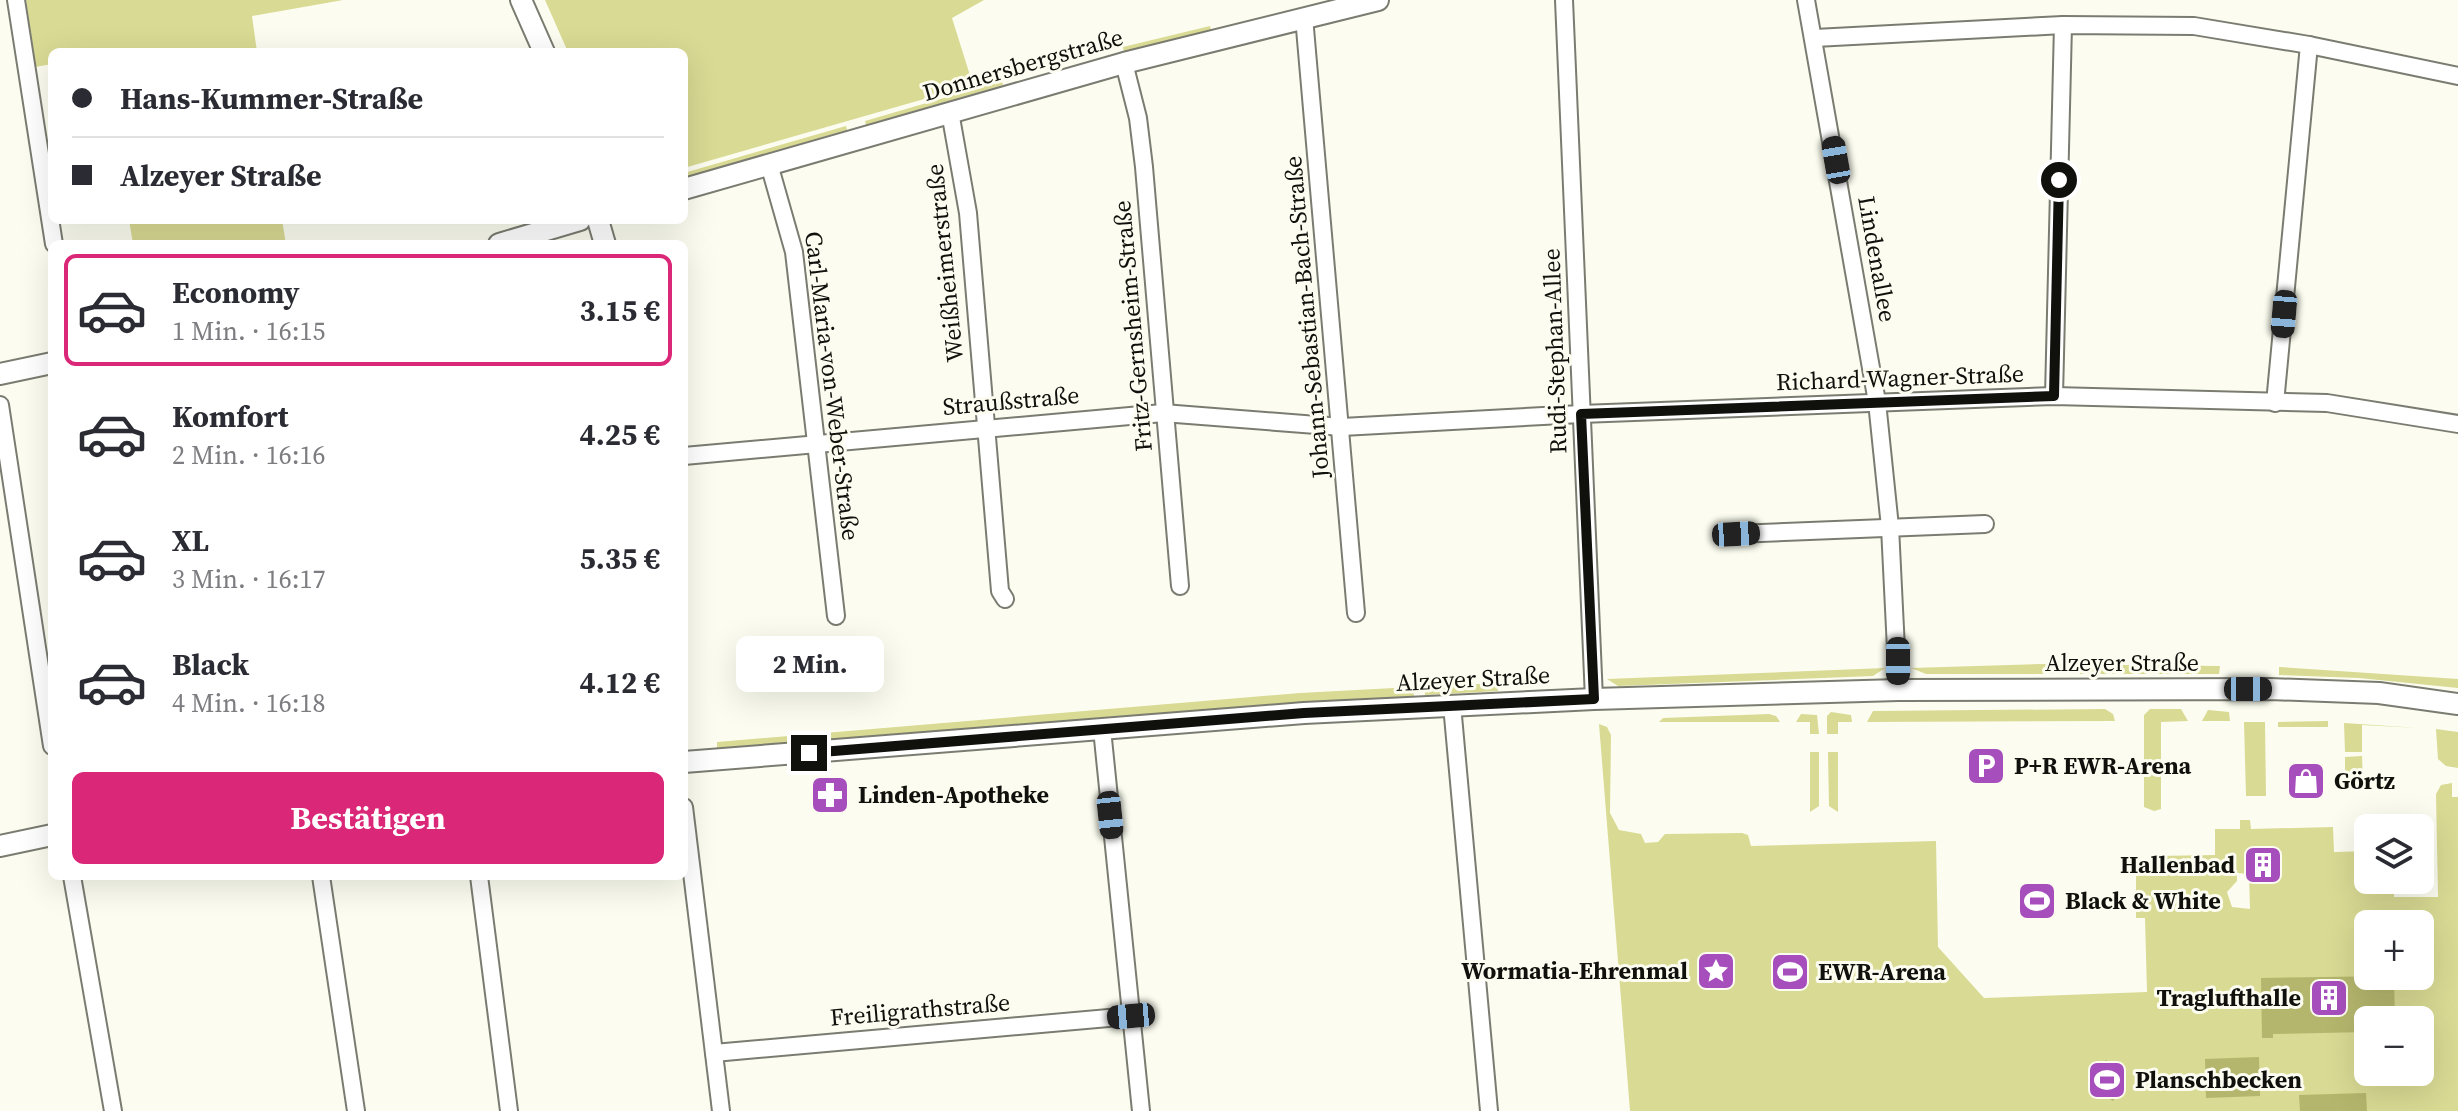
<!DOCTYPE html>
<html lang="de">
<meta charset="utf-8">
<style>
:root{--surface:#fff;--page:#f2f2f3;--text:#2b2b33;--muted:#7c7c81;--line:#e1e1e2;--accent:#db2777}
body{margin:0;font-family:"Source Serif 4",serif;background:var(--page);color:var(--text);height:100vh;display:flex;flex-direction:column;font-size:30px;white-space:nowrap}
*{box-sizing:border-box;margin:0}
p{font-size:26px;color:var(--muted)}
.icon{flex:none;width:44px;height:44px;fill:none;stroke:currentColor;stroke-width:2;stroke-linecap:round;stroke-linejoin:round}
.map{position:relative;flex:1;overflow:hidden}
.drawer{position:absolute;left:48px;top:240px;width:640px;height:640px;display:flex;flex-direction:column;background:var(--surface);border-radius:12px;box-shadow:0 8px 32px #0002}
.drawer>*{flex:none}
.guide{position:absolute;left:48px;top:48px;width:640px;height:176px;border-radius:12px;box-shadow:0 8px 32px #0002;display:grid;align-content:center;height:176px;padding:0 24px;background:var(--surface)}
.tools{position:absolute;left:2354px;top:814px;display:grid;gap:16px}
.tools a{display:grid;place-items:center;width:80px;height:80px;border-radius:12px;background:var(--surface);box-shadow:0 8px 32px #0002;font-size:40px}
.end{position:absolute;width:36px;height:36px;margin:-18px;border:10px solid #10100c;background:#fff;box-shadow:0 0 0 4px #fff}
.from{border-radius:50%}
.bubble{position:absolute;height:56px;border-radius:12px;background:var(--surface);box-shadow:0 8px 32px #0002;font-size:26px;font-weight:700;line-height:56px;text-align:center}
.car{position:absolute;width:24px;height:48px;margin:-24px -12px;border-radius:10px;box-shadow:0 0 6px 2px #0007;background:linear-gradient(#222 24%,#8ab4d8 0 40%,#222 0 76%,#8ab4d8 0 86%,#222 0)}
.guide b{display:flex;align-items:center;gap:28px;height:76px;font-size:30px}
.guide b+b{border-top:2px solid var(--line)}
.guide i{width:20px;height:20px;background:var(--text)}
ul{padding:14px 0 0;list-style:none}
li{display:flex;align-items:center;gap:24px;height:112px;margin:0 16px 12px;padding:0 8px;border:4px solid transparent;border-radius:12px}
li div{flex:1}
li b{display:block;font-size:30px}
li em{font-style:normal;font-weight:700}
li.on{border-color:var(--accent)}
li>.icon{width:72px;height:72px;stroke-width:1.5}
.button{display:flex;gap:16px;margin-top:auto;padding:16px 24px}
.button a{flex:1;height:92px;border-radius:12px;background:var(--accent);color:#fff;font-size:32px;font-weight:700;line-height:92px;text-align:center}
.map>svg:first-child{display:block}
.green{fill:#d9da93;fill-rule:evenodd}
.water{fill:#b5b66d}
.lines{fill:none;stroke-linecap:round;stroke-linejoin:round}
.minor-casing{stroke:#7b7c71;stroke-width:20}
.tertiary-casing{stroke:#7b7c71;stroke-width:24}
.minor{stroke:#fff;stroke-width:16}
.tertiary{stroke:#fff;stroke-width:20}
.route{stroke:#10100c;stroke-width:10}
.labels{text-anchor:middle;stroke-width:6;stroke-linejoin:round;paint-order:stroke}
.street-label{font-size:24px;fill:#10100c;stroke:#fcfdf0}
.poi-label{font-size:24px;font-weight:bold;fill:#10100c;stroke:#fcfdf0;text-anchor:start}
</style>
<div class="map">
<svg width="2458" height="1111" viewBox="0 0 2458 1111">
<rect width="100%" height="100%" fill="#fcfdf0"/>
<!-- green -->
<g class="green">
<polygon points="26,0 343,0 252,16 257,52 52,52 52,64 35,67"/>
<polygon points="545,0 984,0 952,18 973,85 684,168 684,52 568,52"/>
<polygon points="1210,26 1211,30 1124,52 1123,47"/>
<polygon points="1002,81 1003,85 866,125 865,121"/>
<polygon points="846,126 847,130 684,178 684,173"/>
<polygon points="129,220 282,220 286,244 133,244"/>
<polygon points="2039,664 2220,666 2219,674 1926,674 1911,668"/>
<polygon points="2279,667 2458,679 2458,688 2359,678 2279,675"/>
<polygon points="1885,668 1873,676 1618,686 1607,679"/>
<polygon points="1497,683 1498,691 1425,695 1424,687"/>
<polygon points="1413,687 1414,696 717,748 717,742 1300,693"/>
<polygon points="2105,709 2113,714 2115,721 1867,722 1873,711"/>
<polygon points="2150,709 2181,709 2188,721 2161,722 2161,809 2154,811 2144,807 2144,715"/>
<polygon points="2208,710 2229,712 2230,721 2202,721"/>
<polygon points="1831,712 1851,715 1852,722 1838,722 1838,734 1827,734 1827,716"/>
<polygon points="1769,714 1776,716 1780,722 1659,722 1663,718"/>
<polygon points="1801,714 1817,715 1819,734 1810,734 1810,722 1796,722"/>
<polygon points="2328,721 2328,727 2278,727 2278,722"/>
<polygon points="2244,722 2265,722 2266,796 2246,796"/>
<polygon points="2344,723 2419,728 2362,725 2362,752 2345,752"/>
<path d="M1599 724 1607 727 1611 735 1610 813 1619 830 1641 834 1645 843 1658 842 1665 834 1742 833 1748 835 1751 846 1936 841 1938 947 1984 998 2147 992 2145 918H2136V875H2158L2157 856 2215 855V829H2240V820H2250L2251 829 2333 827 2334 852 2368 851V880H2394V897H2438L2436 794 2441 785 2452 783V797H2458V1111H1630ZM2237 873 2249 874 2250 909 2232 907 2227 892 2237 881ZM2368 924H2420V976H2368ZM2368 1020H2420V1072H2368Z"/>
<polygon points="2436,729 2458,732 2458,768 2446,766 2438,759"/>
<polygon points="1810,752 1819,752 1819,806 1810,812"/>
<polygon points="1828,752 1838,752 1838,812 1829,806"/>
<polygon points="2362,756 2363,788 2345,790 2345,757"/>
</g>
<!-- water -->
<g class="water">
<polygon points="2394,976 2395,1020 2368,1020 2368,1032 2273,1034 2273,1038 2262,1038 2261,978"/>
<polygon points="2259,1057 2260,1096 2206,1098 2205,1059"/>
<polygon points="2106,1060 2112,1068 2125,1073 2126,1084 2113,1101 2107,1097 2106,1087 2098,1092 2088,1086 2088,1075 2099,1070 2100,1064"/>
<polygon points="2366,1093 2367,1111 2300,1111 2299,1095"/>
</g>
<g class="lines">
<!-- minor casing -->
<g class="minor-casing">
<g id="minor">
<polyline points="16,0 54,244"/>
<polyline points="1564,0 1594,699"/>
<polyline points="1806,0 1877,402 1890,527 1898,690"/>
<polyline points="1304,17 1356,613"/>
<polyline points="1815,38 2063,25 2194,26 2309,45 2458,76"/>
<polyline points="1124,63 1138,118 1144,167 1180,586"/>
<polyline points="950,112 968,213 1000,591 1005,599"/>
<polyline points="769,164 794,252 836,616"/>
<polyline points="2054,396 2063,25"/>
<polyline points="2275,403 2309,45"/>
<polyline points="0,405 52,746"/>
<polyline points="684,456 1163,413 1342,427 1581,414 2054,396 2327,403 2458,424"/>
<polyline points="1736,534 1985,524"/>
<polyline points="1452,705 1489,1111"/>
<polyline points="1102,729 1141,1111"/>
<polyline points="684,807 721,1111"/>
<polyline points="72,876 113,1111"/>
<polyline points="321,876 356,1111"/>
<polyline points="479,876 509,1111"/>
<polyline points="714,1053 1131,1016"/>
</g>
</g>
<!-- tertiary casing -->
<g class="tertiary-casing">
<g id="tertiary">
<polyline points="521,0 544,52"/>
<polyline points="684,189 1124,63 1378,0"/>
<polyline points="598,220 605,244"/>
<polyline points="499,244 580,220"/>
<polyline points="0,374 52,363"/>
<polyline points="684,762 1304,713 1594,699 1898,690 2270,689 2379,693 2458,704"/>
<polyline points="0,846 52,835"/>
</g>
</g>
<!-- minor -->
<use href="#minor" class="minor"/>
<!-- tertiary -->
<use href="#tertiary" class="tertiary"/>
</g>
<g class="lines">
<!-- route -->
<polyline class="route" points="809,753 1304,713 1594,699 1581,414 2054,396 2059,180"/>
</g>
<!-- icons -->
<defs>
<g id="parking-square" transform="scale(2)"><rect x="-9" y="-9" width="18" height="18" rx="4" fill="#a64fbc" stroke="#fcfdf0"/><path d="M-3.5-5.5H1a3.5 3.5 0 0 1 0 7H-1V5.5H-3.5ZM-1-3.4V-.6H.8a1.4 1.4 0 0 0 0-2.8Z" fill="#fff"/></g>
<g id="shop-square" transform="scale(2)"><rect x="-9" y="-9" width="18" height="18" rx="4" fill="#a64fbc" stroke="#fcfdf0"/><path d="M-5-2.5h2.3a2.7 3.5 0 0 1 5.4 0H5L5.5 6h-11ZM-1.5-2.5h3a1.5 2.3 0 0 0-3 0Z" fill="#fff"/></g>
<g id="pharmacy-square" transform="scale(2)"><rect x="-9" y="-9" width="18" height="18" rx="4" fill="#a64fbc" stroke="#fcfdf0"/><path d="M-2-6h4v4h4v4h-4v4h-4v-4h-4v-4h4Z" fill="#fff"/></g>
<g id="building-square" transform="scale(2)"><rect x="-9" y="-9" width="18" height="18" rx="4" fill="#a64fbc" stroke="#fcfdf0"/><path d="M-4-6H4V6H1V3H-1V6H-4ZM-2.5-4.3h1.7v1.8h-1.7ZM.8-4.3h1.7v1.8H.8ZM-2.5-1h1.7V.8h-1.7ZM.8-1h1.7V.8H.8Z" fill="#fff"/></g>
<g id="stadium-square" transform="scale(2)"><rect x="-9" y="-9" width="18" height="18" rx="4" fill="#a64fbc" stroke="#fcfdf0"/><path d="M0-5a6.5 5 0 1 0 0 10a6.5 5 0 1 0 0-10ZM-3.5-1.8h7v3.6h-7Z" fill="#fff"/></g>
<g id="sight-square" transform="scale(2)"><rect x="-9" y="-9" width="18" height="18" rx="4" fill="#a64fbc" stroke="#fcfdf0"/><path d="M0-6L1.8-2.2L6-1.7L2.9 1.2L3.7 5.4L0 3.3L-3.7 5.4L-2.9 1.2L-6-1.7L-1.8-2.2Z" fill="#fff"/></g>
</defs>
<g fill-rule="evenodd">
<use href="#parking-square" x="1986" y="766"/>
<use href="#shop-square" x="2306" y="781"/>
<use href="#pharmacy-square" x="830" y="795"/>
<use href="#building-square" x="2263" y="865"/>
<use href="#stadium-square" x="2037" y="901"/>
<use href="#sight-square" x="1716" y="971"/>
<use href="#stadium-square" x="1790" y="972"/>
<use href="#building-square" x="2329" y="998"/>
<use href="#stadium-square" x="2107" y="1080"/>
</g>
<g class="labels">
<!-- street labels -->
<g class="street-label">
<text transform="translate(1023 65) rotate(-16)" y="8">Donnersbergstraße</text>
<text transform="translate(1877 259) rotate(80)" y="8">Lindenallee</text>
<text transform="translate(945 263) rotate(-96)" y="8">Weißheimerstraße</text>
<text transform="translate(1307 317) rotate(-95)" y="8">Johann-Sebastian-Bach-Straße</text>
<text transform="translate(1133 326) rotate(-95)" y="8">Fritz-Gernsheim-Straße</text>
<text transform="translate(1555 351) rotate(-92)" y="8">Rudi-Stephan-Allee</text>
<text transform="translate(1900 378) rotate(-2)" y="8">Richard-Wagner-Straße</text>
<text transform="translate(832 386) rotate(83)" y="8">Carl-Maria-von-Weber-Straße</text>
<text transform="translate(1011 401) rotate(-5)" y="8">Straußstraße</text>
<text x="2122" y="671">Alzeyer Straße</text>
<text transform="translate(1473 679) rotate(-3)" y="8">Alzeyer Straße</text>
<text transform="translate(920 1010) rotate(-5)" y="8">Freiligrathstraße</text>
</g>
<!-- poi labels -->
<g class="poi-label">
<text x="2014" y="774">P+R EWR-Arena</text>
<text x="2334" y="789">Görtz</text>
<text x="858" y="803">Linden-Apotheke</text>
<text x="2235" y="873" text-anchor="end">Hallenbad</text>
<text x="2065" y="909">Black &amp; White</text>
<text x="1688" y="979" text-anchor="end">Wormatia-Ehrenmal</text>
<text x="1818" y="980">EWR-Arena</text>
<text x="2301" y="1006" text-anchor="end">Traglufthalle</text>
<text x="2135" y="1088">Planschbecken</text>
</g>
</g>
</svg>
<div class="tools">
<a><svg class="icon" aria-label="layers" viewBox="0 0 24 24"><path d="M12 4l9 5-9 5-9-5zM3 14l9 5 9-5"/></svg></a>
<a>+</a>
<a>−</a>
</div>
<i class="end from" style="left:2059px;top:180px"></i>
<i class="end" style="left:809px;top:753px"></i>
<div class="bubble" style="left:736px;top:636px;width:148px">2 Min.</div>
<i class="car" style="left:1836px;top:160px;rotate:350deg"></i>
<i class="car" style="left:2284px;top:314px;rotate:185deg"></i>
<i class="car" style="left:1736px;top:534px;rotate:87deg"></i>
<i class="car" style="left:1898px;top:661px;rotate:180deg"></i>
<i class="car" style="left:2248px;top:689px;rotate:90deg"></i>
<i class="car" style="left:1110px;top:815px;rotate:174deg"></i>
<i class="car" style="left:1131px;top:1016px;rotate:265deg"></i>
<div class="guide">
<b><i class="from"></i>Hans-Kummer-Straße</b>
<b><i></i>Alzeyer Straße</b>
</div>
<section class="drawer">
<ul>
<li class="on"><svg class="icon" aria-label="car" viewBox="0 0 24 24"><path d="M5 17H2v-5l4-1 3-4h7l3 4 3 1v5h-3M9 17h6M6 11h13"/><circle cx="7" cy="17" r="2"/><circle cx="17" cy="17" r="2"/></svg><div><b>Economy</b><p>1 Min. · 16:15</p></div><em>3.15 €</em></li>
<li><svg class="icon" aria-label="car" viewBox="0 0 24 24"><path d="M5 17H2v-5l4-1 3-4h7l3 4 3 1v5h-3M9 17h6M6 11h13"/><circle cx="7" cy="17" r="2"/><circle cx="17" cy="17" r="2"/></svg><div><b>Komfort</b><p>2 Min. · 16:16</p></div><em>4.25 €</em></li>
<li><svg class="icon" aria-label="car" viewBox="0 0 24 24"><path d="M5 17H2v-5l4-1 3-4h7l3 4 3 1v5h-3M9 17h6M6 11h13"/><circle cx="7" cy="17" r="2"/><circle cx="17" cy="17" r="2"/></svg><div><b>XL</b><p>3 Min. · 16:17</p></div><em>5.35 €</em></li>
<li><svg class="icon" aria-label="car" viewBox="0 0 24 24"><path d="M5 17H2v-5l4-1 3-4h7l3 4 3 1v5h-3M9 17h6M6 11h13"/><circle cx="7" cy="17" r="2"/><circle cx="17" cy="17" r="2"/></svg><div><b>Black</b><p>4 Min. · 16:18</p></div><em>4.12 €</em></li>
</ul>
<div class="button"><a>Bestätigen</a></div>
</section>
</div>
